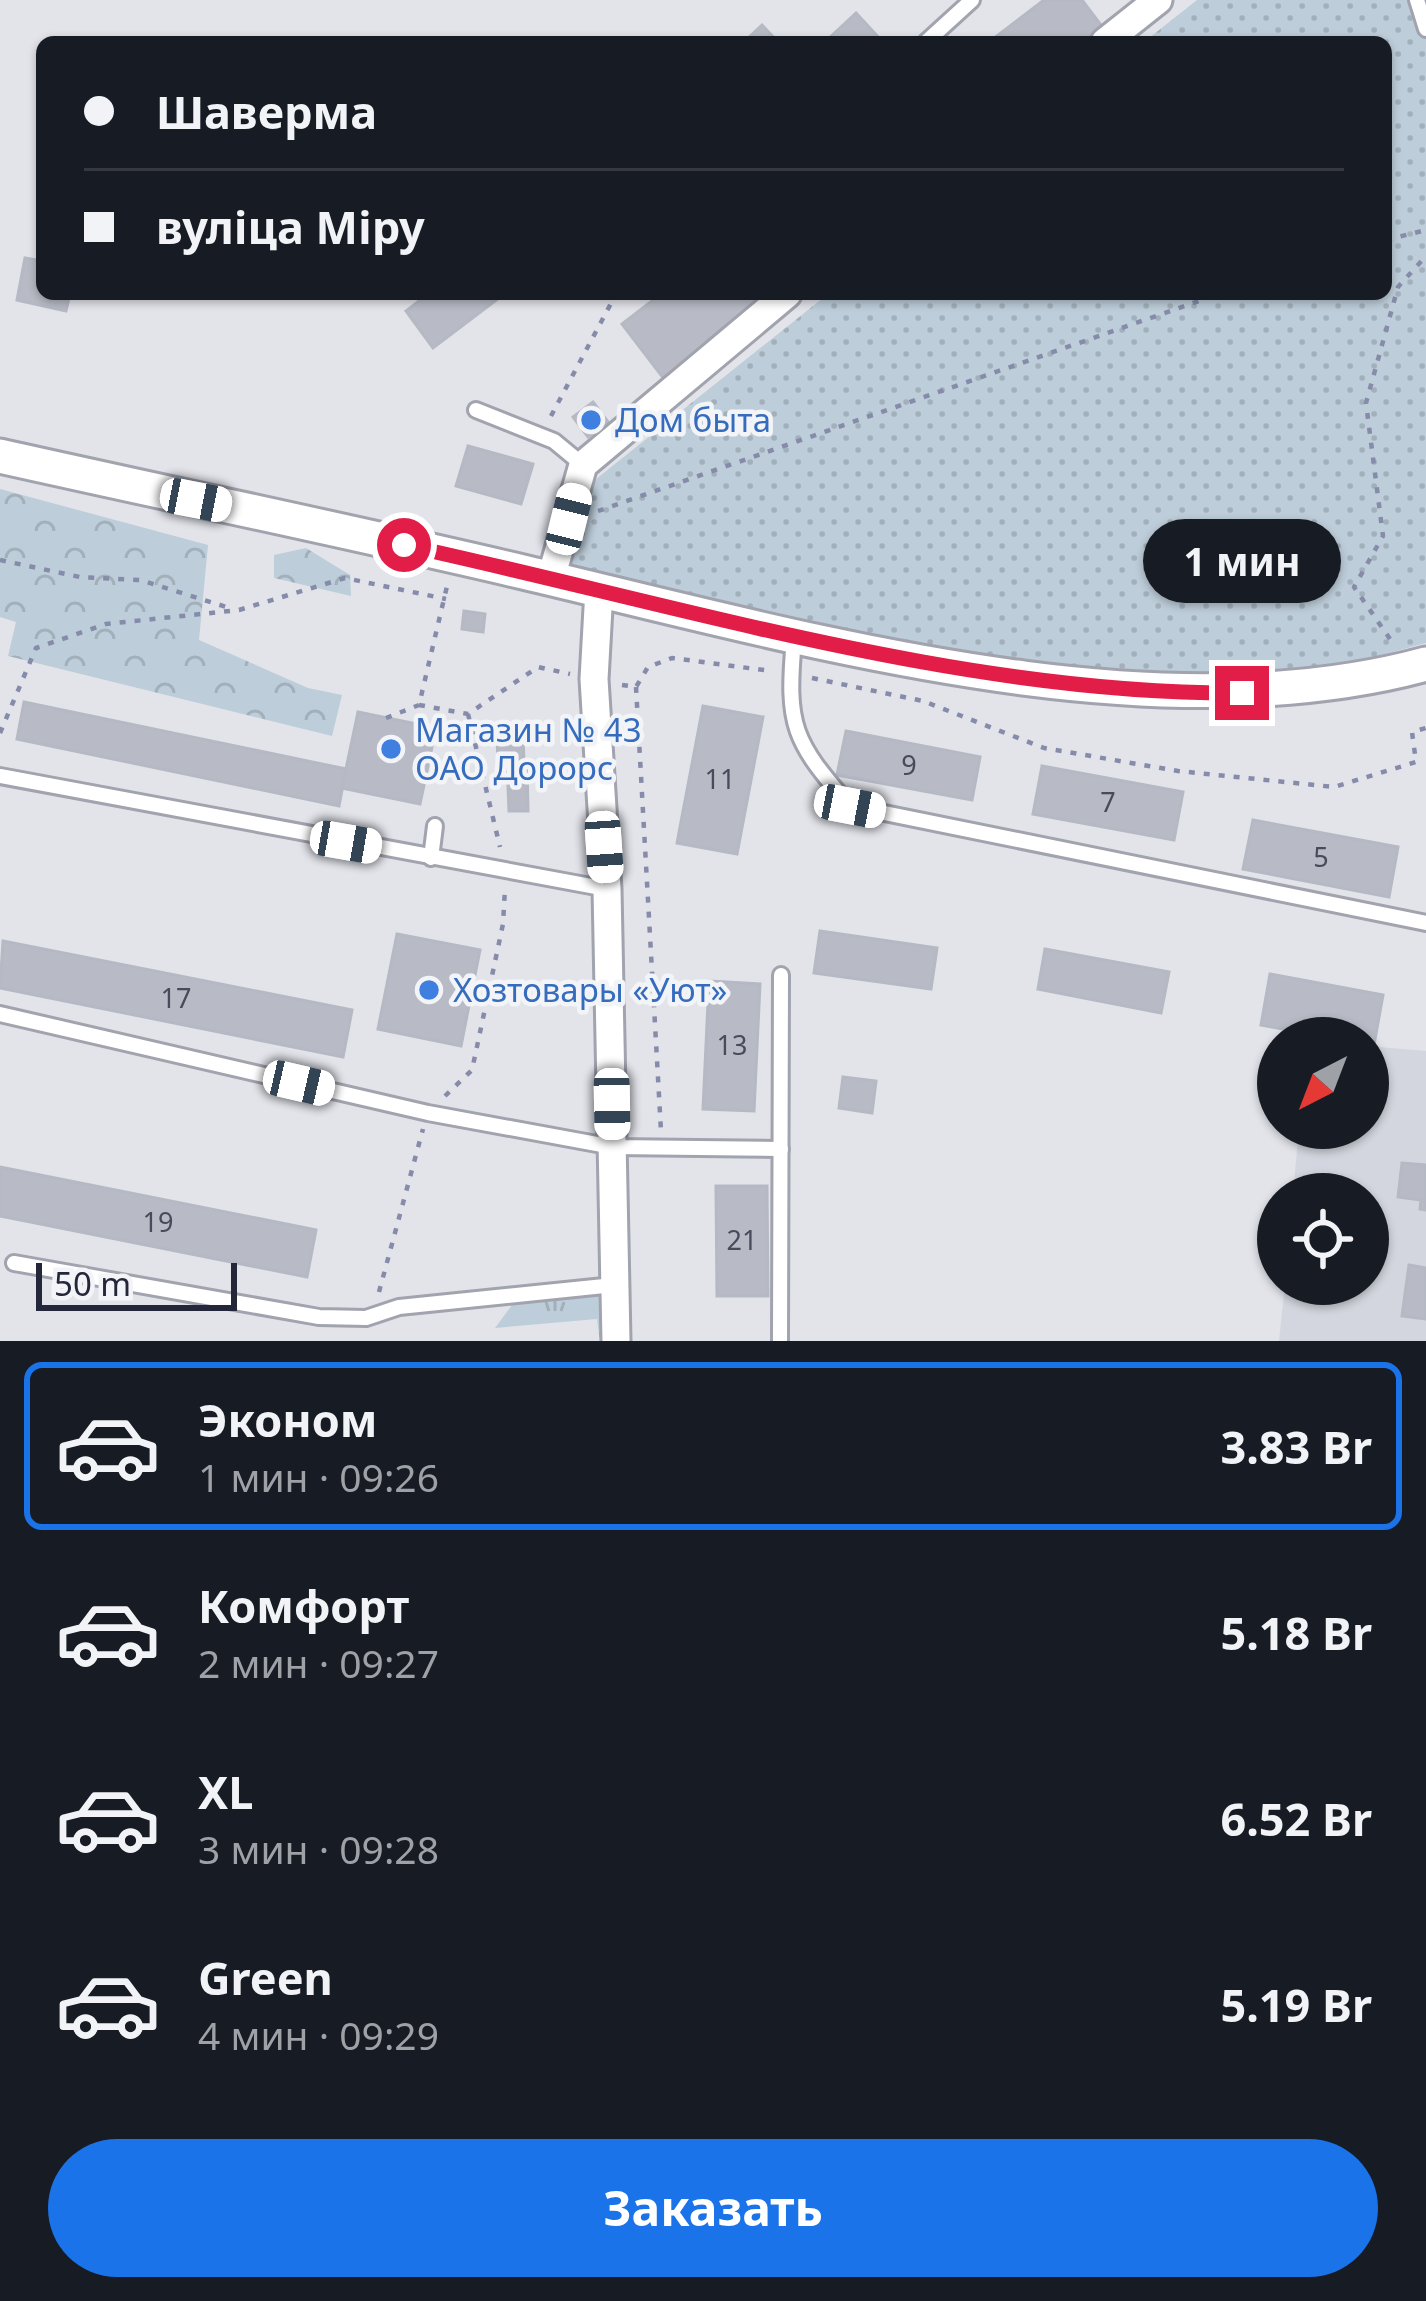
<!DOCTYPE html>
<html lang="ru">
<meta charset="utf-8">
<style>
:root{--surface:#171b24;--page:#20242c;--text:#f1f3f6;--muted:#9ea1a6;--line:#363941;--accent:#1a73e8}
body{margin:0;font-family:"Noto Sans",sans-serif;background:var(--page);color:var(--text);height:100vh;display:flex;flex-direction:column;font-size:45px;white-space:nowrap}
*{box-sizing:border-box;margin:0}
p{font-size:39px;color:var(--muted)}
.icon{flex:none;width:66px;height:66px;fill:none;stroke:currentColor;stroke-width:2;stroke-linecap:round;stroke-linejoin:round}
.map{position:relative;height:1341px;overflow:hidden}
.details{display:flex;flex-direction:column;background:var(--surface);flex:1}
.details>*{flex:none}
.top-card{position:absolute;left:36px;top:36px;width:1356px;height:264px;border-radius:18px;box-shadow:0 3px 9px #0004;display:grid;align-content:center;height:264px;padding:0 48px;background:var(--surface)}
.needle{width:78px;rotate:222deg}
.buttons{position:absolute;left:1257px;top:1017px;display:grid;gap:24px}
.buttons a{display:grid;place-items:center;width:132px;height:132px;border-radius:50%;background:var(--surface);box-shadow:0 3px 9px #0004;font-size:60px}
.scale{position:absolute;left:36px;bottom:30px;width:201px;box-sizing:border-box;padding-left:12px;border:6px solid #242639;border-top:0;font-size:33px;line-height:42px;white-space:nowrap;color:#242639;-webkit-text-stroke:9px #f2f4f7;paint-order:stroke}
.end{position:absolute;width:54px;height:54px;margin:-27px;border:15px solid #e11d48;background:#fff;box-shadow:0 0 0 6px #fff}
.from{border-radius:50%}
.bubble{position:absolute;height:84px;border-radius:42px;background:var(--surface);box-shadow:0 3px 9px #0004;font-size:39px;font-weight:700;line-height:84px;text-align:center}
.car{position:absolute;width:36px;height:72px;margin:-36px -18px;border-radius:15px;box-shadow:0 0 9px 3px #0007;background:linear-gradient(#fff 24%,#345 0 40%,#fff 0 76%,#345 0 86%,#fff 0)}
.top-card b{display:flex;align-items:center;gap:42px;height:114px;font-size:45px}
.top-card b+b{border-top:3px solid var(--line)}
.top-card i{width:30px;height:30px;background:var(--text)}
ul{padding:21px 0 0;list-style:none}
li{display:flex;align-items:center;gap:36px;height:168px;margin:0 24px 18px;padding:0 24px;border:6px solid transparent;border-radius:18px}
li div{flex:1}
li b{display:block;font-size:45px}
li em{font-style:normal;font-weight:700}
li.selected{border-color:var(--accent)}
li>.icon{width:108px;height:108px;stroke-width:1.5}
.button{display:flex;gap:24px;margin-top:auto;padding:24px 48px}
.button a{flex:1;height:138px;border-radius:72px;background:var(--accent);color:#fff;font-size:48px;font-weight:700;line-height:138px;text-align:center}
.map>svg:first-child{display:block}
.built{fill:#d3d6de}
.grass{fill:url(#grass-tufts)}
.forest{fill:url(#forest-crowns)}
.park{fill:url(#park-dots)}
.building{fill:#b8bbc5;stroke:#b5b9c3;stroke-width:3}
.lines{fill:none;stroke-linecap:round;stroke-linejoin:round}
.service-casing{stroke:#a1a3ae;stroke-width:20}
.minor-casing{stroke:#a1a3ae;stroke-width:33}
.tertiary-casing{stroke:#a1a3ae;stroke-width:39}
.path{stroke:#868baa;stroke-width:4.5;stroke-dasharray:6 9;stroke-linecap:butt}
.service{stroke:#fff;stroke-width:14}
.minor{stroke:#fff;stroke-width:27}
.tertiary{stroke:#fff;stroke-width:33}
.route{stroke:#e11d48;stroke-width:15}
.shop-dot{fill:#3f7fe0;stroke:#f2f4f7;stroke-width:4.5}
.labels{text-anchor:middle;stroke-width:9;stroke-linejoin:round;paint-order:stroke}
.number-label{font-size:27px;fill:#494b5c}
.shop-label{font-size:33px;fill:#366cbe;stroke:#f2f4f7;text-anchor:start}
</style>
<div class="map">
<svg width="1426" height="1341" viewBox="0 0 1426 1341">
<defs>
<pattern id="grass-tufts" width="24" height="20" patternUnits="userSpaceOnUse" patternTransform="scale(3)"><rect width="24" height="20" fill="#bdcdd9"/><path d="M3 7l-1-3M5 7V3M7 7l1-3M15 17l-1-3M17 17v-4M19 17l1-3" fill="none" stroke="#a2b0bb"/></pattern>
<pattern id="forest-crowns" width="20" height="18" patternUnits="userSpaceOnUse" patternTransform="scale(3)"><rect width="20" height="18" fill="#bdcdd9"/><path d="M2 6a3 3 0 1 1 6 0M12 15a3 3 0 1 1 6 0" fill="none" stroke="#a2b0bb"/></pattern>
<pattern id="park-dots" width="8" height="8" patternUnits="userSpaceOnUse" patternTransform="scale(3)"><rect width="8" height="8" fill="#bdcdd9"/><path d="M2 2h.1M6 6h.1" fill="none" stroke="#a2b0bb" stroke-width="1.8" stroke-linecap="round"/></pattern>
</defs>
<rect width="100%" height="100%" fill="#e2e4ea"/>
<!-- built -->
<polygon class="built" points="1368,1046 1426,1051 1426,1341 1279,1341 1285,1284 1368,1284 1368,1194 1293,1194 1299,1128 1368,1128"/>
<!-- grass -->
<polygon class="grass" points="601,1293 611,1341 600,1341 597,1319 495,1328 515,1301"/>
<!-- forest -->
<g class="forest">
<polygon points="0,489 208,545 199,640 308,688 342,695 332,736 8,656 16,622 0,617"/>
<polygon points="306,548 350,575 351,596 274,578 274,555"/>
</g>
<!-- park -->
<polygon class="park" points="1197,0 1426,0 1426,643 1286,681 1142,684 912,651 541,568 556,511 828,294 1386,294 1386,42 1144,42"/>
<!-- building -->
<g class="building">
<polygon points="1044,0 1082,0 1107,33 1096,42 989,42"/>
<polygon points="856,13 882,41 825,42"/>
<polygon points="762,25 778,42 744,42"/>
<polygon points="25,258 42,261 42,294 70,294 66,311 17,300"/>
<polygon points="428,294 496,294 499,298 433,348 406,311"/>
<polygon points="661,294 775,294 664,379 622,324"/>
<polygon points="593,402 608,422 588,437 573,417"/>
<polygon points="468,446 533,464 521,504 456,486"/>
<polygon points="464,611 485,614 483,632 462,629"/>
<polygon points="24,702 346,769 339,806 17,739"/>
<polygon points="703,706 763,717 737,854 677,843"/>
<polygon points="358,712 436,728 420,804 342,788"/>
<polygon points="846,731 980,757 972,800 837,775"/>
<polygon points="523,737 524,761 498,762 497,738"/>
<polygon points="507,761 527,761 528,811 509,811"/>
<polygon points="1042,766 1183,792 1174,840 1033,814"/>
<polygon points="1253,820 1398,847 1389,897 1243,869"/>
<polygon points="820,931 937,948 931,989 814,973"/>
<polygon points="397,934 480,950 461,1046 378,1029"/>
<polygon points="3,941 352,1010 343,1057 0,988"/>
<polygon points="1045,949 1169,972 1161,1013 1038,989"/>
<polygon points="1270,974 1383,995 1374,1045 1368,1038 1334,1038 1261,1025"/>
<polygon points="709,981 760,984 754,1111 703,1109"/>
<polygon points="843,1077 876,1081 872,1113 839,1108"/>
<polygon points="1402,1163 1426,1165 1426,1210 1420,1209 1421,1200 1398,1197"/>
<polygon points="0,1167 316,1230 307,1277 0,1216"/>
<polygon points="716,1186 767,1186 768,1296 717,1296"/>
<polygon points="1409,1265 1426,1268 1426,1319 1402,1316"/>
</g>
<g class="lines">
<!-- service casing -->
<g class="service-casing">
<g id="service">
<polyline points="1417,0 1426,29"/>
<polyline points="926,42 972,0"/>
<polyline points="476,410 554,441 583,465"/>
<path d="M794 639C786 726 793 741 850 806L1426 923"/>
<polyline points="0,776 607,889"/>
<polyline points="431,858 435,826"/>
<polyline points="0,1014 428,1113 613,1147 781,1149"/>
<polyline points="14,1263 319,1317 366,1318 399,1307 614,1285"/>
<polyline points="780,1340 781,975"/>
</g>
</g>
<!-- minor casing -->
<g class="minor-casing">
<g id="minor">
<polyline points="1105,42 1158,0"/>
<polyline points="551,578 583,465 787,294"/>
<polyline points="599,590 594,679 607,889 616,1341"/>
</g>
</g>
<!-- tertiary casing -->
<g class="tertiary-casing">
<path id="tertiary" d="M0 456C174 495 349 531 523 572 799 637 1148 740 1426 664"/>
</g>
<!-- path -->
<g class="path">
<polyline points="1386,240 1426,230"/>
<polyline points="551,416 616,294"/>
<polyline points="598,511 1219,294"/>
<polyline points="0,560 80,577 140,580 233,609"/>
<polyline points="1390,639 1354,587 1383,536 1366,403 1398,287 1426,256"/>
<polyline points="812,678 923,701 1044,748 1178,771 1334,787 1416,762 1412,732 1426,728"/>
<polyline points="622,685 636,687 648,667 672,658 771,671"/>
<polyline points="636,687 661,1131"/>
<polyline points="419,705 468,714 538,667 570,674"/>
<polyline points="468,714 500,847"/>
<polyline points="386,718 419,705 448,582"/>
<polyline points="0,733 36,648 106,624 239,610 345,578 446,599"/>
<polyline points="445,1096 472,1070 503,924 505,888"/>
<polyline points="379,1292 423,1129"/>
</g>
<!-- service -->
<use href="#service" class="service"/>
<!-- minor -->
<use href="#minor" class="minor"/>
<!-- tertiary -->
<use href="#tertiary" class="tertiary"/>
</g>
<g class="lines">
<!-- route -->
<path class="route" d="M404 545C676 604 963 695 1242 693"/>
</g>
<!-- markers -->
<g class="shop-dot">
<circle cx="591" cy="420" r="12"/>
<circle cx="391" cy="749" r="12"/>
<circle cx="429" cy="990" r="12"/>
</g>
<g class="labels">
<!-- number labels -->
<g class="number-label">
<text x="909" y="775">9</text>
<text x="720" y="789">11</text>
<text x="1108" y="812">7</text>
<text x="1321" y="867">5</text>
<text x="176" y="1008">17</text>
<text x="732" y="1055">13</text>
<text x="158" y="1232">19</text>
<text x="742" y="1250">21</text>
</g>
<!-- shop labels -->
<g class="shop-label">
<text x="615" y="432">Дом быта</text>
<text x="415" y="742">Магазин № 43<tspan x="415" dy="38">ОАО Дорорс</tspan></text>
<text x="453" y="1002">Хозтовары «Уют»</text>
</g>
</g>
</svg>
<div class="buttons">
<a><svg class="needle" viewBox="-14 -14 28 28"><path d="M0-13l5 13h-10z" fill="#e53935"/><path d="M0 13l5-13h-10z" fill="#9ea1a6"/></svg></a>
<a><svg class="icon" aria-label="locate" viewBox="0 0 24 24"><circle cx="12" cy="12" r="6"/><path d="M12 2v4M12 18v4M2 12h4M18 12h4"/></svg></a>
</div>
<div class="scale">50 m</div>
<i class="end from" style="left:404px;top:545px"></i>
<i class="end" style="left:1242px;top:693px"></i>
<div class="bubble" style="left:1143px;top:519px;width:198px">1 мин</div>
<i class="car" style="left:196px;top:500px;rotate:101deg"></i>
<i class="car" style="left:569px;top:519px;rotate:14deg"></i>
<i class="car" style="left:850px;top:806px;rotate:101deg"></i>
<i class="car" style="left:346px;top:842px;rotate:100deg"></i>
<i class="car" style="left:604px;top:847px;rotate:176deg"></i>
<i class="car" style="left:299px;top:1083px;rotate:103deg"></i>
<i class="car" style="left:612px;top:1104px;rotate:179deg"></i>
<div class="top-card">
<b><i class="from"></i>Шаверма</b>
<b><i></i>вуліца Міру</b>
</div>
</div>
<section class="details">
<ul>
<li class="selected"><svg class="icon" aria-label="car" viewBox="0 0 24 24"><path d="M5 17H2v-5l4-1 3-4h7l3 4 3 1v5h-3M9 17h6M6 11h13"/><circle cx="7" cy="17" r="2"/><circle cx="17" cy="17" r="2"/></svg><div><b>Эконом</b><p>1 мин · 09:26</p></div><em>3.83 Br</em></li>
<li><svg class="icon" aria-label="car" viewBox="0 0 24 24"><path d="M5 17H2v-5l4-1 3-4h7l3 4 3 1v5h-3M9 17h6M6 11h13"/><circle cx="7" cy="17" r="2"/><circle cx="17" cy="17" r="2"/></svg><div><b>Комфорт</b><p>2 мин · 09:27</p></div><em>5.18 Br</em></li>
<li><svg class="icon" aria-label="car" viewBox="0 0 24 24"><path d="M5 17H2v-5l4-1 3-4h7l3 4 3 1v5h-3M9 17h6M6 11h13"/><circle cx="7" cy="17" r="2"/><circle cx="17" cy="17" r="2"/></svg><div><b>XL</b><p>3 мин · 09:28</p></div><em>6.52 Br</em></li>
<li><svg class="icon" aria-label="car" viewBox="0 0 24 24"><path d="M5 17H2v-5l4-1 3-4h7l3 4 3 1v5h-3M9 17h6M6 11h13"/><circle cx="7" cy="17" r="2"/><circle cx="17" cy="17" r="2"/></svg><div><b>Green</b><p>4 мин · 09:29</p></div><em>5.19 Br</em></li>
</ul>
<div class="button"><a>Заказать</a></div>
</section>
